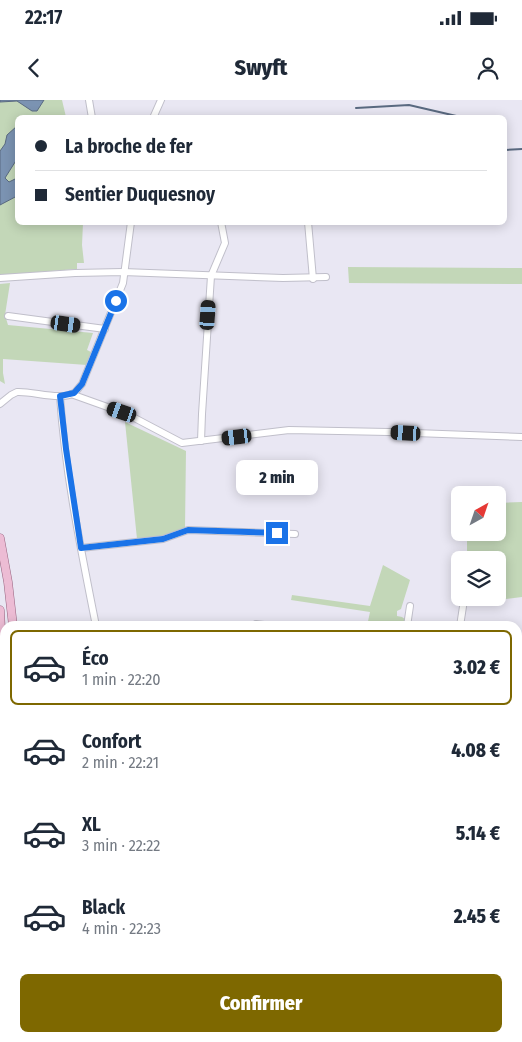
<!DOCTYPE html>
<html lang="fr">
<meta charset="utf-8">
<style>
:root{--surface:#fff;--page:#f2f2f3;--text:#1f2937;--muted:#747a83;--line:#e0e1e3;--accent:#7e6800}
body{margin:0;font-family:"Fira Sans Condensed",sans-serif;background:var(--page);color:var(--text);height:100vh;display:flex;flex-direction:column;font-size:19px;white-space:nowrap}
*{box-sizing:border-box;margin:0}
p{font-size:16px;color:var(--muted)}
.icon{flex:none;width:28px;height:28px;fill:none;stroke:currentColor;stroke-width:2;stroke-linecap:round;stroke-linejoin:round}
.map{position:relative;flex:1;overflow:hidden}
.panel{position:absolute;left:0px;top:521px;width:522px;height:421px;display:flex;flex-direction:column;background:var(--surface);border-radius:15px 15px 0 0;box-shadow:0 2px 12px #0003}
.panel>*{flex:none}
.hud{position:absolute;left:15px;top:15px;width:492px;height:110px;border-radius:8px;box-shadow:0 2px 12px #0003;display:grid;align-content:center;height:110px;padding:0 20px;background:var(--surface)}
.needle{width:32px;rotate:40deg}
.fabs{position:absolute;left:451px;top:386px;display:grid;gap:10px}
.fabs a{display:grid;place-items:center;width:55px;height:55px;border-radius:8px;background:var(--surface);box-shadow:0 2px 12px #0003;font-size:25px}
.end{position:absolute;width:22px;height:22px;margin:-11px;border:6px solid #1a73e8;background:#fff;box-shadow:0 0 0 2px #fff}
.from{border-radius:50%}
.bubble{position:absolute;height:35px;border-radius:8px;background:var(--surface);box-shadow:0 2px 12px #0003;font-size:16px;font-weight:800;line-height:35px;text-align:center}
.car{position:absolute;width:15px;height:30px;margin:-15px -8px;border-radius:6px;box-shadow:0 0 4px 1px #0007;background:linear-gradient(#222 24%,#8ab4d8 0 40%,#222 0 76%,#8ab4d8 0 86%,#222 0)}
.hud b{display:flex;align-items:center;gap:18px;height:48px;font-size:19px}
.hud b+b{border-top:1px solid var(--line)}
.hud i{width:12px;height:12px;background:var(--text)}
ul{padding:9px 0 0;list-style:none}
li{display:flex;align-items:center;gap:15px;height:75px;margin:0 10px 8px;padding:0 10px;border:2px solid transparent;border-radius:8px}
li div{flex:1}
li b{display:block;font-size:19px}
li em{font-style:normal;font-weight:800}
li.selected{border-color:var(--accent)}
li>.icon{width:45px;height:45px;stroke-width:1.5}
.cta{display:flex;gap:10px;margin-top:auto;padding:10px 20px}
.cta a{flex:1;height:58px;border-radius:8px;background:var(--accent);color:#fff;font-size:20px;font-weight:800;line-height:58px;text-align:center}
.status{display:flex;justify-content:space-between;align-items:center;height:35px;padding:0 25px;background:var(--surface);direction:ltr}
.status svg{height:14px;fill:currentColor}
header{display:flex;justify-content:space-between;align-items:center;height:65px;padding:0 20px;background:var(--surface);font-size:22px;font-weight:800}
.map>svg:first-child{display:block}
.green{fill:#c3d7b8}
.water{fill:#7b93b2;stroke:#5a6a81}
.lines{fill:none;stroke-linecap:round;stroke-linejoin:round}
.stream{stroke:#5a6a81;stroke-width:2}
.minor-casing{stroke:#c0bfca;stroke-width:8}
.major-casing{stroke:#95617d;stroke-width:9}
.minor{stroke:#fff;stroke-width:6}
.major{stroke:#ecbcd4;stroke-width:8}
.route{stroke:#1a73e8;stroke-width:6}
</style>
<div class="status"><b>22:17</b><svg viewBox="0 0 49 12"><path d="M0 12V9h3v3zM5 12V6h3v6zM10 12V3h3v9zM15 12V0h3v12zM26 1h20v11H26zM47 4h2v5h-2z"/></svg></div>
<header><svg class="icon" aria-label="back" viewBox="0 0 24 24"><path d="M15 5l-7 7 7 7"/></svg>Swyft<svg class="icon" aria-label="person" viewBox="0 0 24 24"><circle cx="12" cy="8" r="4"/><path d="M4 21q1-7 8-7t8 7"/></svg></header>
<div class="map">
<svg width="522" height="942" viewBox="0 0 522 942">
<rect width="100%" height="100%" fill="#e9e7f3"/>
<!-- green -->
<g class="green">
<polygon points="0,0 62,0 66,17 18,18 18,122 83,123 82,145 84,163 77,163 77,169 0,175"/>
<polygon points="348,167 522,168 522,184 349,183"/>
<polygon points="10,183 5,215 8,225 93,233 87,250 91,252 87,265 3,259 3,273 5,284 0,281 0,184"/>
<path d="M125 322 186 351 185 428C171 437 154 437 137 439Z"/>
<polygon points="522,402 522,497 506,499 493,498 498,498 498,460 467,460 467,433 498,432 498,403"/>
<polygon points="383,465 410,480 401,509 397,511 397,516 402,517 406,520 405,526 367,526 370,512 291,500 292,495 370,506"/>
</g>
<!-- water -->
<g class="water">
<polygon points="0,0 44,0 37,11 32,11 17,1 0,2"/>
<polygon points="17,26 17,59 5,78 9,82 17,78 17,96 0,105 0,51 5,44 7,35"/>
</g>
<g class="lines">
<!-- stream -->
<g class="stream">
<polyline points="356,8 409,5 465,18"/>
<polyline points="505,50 522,49"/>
</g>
<!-- minor casing -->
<g class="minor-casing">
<g id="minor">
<polyline points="89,0 92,18"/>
<polyline points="153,18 161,0"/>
<polyline points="308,122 313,179"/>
<polyline points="0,178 75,173 123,172 283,178 326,177"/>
<polyline points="8,216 105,229"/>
<polyline points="71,294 127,314 182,343 289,330 388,332 522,337"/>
<path d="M60 296C65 373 81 450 96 526"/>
<path d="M0 304 11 295 17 292C33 291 61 301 74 293 77 291 79 287 82 284L123 183 131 122"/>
<polyline points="201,341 202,314 211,176 225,143 221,122"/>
<polyline points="81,448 163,439 188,430 295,434"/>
<polyline points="256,524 272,526"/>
<polyline points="407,526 410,506"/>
<polyline points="460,526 464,500"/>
<polyline points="520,557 521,552"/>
<polyline points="0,750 5,750"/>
<polyline points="518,848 522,849"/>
<polyline points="518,877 522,878"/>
<polyline points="130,938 130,942"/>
<polyline points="476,938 477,942"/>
<polyline points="214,939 246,942"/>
<polyline points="160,942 197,940 217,942"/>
<polyline points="339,942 339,938"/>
</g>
</g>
<!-- major casing -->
<g class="major-casing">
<g id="major">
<polyline points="0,438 8,482 13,526"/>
<polyline points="0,510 3,568 0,602"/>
<polyline points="0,639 5,626"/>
<polyline points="0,679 5,685"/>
<polyline points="0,716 5,710"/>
<polyline points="518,750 522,750"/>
</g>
</g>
<!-- minor -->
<use href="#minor" class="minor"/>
<!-- major -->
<use href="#major" class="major"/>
</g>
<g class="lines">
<!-- route -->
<polyline class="route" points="116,201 82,284 74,293 60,296 66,349 81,448 163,439 188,430 277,433"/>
</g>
</svg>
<div class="fabs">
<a><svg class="needle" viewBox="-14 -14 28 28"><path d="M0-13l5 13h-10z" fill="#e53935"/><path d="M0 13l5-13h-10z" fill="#747a83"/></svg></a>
<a><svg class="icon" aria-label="layers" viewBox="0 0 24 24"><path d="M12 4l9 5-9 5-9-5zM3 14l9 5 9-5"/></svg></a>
</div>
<i class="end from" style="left:116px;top:201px"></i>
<i class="end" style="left:277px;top:433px"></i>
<div class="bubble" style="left:236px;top:360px;width:82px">2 min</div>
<i class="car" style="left:208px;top:215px;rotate:4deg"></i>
<i class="car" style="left:66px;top:224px;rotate:98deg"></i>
<i class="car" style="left:122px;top:312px;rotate:289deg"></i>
<i class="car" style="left:406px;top:333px;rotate:273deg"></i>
<i class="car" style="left:237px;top:337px;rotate:263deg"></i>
<div class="hud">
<b><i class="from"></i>La broche de fer</b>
<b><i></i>Sentier Duquesnoy</b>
</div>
<section class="panel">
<ul>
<li class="selected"><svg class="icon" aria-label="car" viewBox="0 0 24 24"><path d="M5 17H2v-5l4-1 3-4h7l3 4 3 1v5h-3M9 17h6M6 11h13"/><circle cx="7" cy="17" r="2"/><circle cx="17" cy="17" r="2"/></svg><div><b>Éco</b><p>1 min · 22:20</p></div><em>3.02 €</em></li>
<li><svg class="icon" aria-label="car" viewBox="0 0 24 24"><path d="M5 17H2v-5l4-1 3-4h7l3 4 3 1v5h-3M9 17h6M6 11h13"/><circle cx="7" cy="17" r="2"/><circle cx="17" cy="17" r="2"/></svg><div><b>Confort</b><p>2 min · 22:21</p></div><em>4.08 €</em></li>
<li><svg class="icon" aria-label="car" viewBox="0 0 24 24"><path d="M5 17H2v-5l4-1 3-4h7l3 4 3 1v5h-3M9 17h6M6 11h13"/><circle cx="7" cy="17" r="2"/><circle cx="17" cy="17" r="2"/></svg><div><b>XL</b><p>3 min · 22:22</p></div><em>5.14 €</em></li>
<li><svg class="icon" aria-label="car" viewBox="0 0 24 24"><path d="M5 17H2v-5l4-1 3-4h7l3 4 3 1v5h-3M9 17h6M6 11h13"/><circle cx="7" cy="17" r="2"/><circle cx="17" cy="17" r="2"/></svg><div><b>Black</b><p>4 min · 22:23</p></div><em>2.45 €</em></li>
</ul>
<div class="cta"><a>Confirmer</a></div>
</section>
</div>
